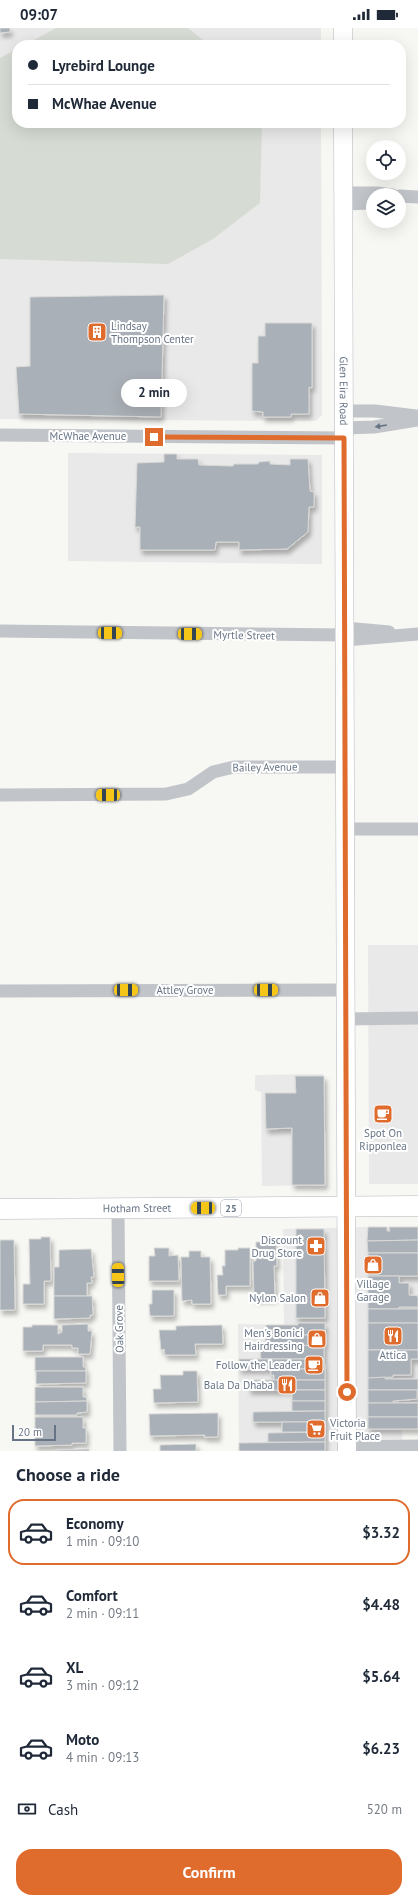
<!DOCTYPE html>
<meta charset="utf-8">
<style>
:root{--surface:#fff;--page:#f2f2f3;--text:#1f2937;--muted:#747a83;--line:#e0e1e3;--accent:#df6b2d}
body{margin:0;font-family:"PT Sans",sans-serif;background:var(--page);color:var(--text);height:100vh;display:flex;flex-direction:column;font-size:15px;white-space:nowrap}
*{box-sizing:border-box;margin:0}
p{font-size:13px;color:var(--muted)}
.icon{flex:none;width:22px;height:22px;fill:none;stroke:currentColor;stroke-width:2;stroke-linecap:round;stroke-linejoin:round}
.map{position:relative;height:1423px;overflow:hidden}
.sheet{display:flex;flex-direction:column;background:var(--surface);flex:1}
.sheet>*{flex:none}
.banner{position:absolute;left:12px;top:12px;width:394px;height:88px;border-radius:16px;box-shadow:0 4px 16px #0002;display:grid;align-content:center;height:88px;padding:0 16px;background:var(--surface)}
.fabs{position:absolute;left:366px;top:112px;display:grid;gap:8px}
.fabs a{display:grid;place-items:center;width:40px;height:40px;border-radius:50%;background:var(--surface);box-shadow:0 4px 16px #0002;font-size:20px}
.scale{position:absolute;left:12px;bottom:10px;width:44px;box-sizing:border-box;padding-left:4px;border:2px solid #677485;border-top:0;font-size:11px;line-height:14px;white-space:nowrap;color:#677485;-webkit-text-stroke:3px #fff;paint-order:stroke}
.end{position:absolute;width:18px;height:18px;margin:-9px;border:5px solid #df6b2d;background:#fff;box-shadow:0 0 0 2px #fff}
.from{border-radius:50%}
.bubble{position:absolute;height:28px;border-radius:14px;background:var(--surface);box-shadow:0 4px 16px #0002;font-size:13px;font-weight:700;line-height:28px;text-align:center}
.car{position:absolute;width:12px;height:24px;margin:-12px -6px;border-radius:5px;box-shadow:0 0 3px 1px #0007;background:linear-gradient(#f5c518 24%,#345 0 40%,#f5c518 0 76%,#345 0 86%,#f5c518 0)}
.banner b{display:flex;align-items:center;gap:14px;height:38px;font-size:15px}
.banner b+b{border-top:1px solid var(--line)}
.banner i{width:10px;height:10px;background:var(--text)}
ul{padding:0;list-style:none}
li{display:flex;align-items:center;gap:12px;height:66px;margin:0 8px 6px;padding:0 8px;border:2px solid transparent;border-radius:16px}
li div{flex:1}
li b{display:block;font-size:15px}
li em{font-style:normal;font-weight:700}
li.current{border-color:var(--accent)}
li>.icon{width:36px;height:36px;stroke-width:1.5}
h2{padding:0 16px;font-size:18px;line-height:48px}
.pay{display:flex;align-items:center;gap:10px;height:44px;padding:0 16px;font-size:15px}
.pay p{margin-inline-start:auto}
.primary-button{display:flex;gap:8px;margin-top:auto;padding:8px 16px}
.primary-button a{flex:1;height:46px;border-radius:16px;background:var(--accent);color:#fff;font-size:16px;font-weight:700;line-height:46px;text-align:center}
.status{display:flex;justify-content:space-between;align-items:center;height:28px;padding:0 20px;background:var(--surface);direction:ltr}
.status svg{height:11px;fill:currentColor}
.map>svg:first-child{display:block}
.built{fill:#e8e9e8}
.green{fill:#d6dcd4}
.building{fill:#aab0b7;stroke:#d9d9d7;filter:url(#shadow)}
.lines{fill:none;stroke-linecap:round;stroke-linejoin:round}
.secondary-casing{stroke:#b5b9bf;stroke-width:19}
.primary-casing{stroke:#b4b8bc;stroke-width:21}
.minor{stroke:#c1c4c8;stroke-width:13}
.secondary{stroke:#fff;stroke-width:18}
.primary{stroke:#fff;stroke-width:20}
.oneway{fill:#677485}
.route{stroke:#df6b2d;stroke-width:5}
.labels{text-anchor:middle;stroke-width:4;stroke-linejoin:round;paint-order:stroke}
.shield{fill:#fff;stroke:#959eaa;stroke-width:1}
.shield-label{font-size:10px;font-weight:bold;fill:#677485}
.poi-label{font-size:11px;fill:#677485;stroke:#fff;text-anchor:end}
.street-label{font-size:11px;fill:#677485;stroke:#fff}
</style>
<div class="status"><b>09:07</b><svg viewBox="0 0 49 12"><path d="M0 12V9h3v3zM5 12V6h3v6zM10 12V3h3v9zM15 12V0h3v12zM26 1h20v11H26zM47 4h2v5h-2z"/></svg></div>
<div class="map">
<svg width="418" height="1423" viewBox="0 0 418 1423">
<defs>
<filter id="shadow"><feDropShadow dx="2.5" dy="4.5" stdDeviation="2" flood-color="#0004"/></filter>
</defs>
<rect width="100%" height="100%" fill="#f7f7f4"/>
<!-- built -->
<g class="built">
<polygon points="0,0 321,0 321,17 17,17 17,95 321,95 322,387 315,393 0,391"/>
<polygon points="68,425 322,427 322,536 68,533"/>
<polygon points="368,917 418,917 418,1156 369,1156"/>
<polygon points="323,1046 320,1157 262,1158 261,1064 255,1062 255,1047"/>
<polygon points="367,1199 418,1200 418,1402 402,1402 403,1423 239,1423 238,1296 284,1297 283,1201"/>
</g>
<!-- green -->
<g class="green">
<polygon points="56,0 188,0 209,17 25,17"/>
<polygon points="17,21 17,95 262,95 260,175 213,211 168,236 0,231 0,30"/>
</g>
<!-- building -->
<g class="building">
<polygon points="0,0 10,0 10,4 0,5"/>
<polygon points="164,267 161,389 19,386 16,339 30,338 30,269"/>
<polygon points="265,295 312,295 312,360 309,359 309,386 291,386 291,389 263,389 263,384 252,383 252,335 258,335 258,308 265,308"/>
<polygon points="164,426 177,426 177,431 198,431 199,437 229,438 233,438 234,436 258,436 259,434 270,433 270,436 290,437 290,431 308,431 310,463 314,464 314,479 309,479 308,504 287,521 239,522 239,514 216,514 215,522 140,522 140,499 135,499 137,435 164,434"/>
<polygon points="295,1048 324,1048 325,1157 292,1157 292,1100 266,1101 265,1065 296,1065"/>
<polygon points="368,1199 387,1199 387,1203 390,1203 389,1199 418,1199 418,1212 367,1213"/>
<polygon points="296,1201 324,1201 325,1290 296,1290"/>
<polygon points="41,1209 50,1209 51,1253 44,1253 44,1276 23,1276 23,1256 30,1256 29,1211 41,1211"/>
<polygon points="0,1212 14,1212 15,1282 0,1282"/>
<polygon points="418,1212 418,1225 368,1225 367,1213"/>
<polygon points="256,1214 276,1214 277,1238 274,1238 275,1270 254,1271 253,1233 256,1233"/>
<polygon points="154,1220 169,1220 169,1228 178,1227 179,1253 149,1253 149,1228 155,1228"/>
<polygon points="238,1220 250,1220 250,1258 226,1258 226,1267 218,1267 217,1247 223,1247 222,1238 225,1238 225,1222 238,1222"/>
<polygon points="91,1221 94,1249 91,1249 92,1255 87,1255 87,1268 54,1268 54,1239 59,1239 59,1222"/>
<polygon points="189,1223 201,1223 201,1229 210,1229 211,1276 192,1276 192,1272 182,1273 181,1229 189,1229"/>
<rect x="368" y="1225" width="50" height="23"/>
<polygon points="368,1248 399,1248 399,1255 409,1255 409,1267 418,1268 418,1279 399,1279 399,1281 368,1281"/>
<polygon points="152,1262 174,1262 174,1288 150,1288 149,1276 152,1276"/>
<polygon points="54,1268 92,1268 93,1287 90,1287 90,1290 54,1291"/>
<rect x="368" y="1281" width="50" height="14"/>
<polygon points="298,1295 325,1295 325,1307 266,1307 266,1297 298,1297"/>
<rect x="368" y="1295" width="50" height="27"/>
<polygon points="88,1296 88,1303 92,1303 90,1326 78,1326 78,1320 72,1320 72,1317 43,1317 43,1323 23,1323 23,1299 32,1299 32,1297 58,1297 58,1306 62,1304 62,1297"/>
<polygon points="222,1297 223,1316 195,1316 196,1327 165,1327 164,1321 161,1322 159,1302 176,1302 176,1298"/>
<polygon points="266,1307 325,1307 325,1317 296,1318 296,1315 290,1315 290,1318 265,1318"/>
<polygon points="324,1317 324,1331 261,1331 260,1321 281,1321 281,1318"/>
<polygon points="368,1322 418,1322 418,1331 411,1331 411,1347 393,1347 393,1349 368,1350"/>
<polygon points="35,1329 83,1329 83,1339 85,1339 86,1343 35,1343"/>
<polygon points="239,1331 324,1331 325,1341 239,1341"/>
<polygon points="271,1341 325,1341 325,1352 274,1352 274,1347 271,1347"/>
<polygon points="36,1343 86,1343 86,1355 36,1356"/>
<polygon points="183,1343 197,1343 198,1374 154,1375 153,1361 161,1361 160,1347 183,1347"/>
<polygon points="385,1349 385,1351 418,1351 418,1362 368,1362 368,1350"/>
<polygon points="248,1352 325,1352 325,1362 249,1362"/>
<polygon points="35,1359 83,1359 83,1369 86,1369 87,1373 35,1374"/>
<rect x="292" y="1362" width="33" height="11"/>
<polygon points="368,1362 417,1362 417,1371 393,1373 393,1375 368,1375"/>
<polygon points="87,1373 87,1384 77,1385 77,1387 35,1387 35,1374"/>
<rect x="292" y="1373" width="33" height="10"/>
<rect x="368" y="1375" width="50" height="14"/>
<polygon points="325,1383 325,1394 253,1394 253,1384"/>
<polygon points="218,1385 218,1409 204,1409 205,1407 150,1408 149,1386"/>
<polygon points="35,1389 83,1389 83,1400 86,1400 86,1415 72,1415 72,1417 35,1418"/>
<rect x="368" y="1389" width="50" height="12"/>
<rect x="282" y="1394" width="43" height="10"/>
<polygon points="325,1404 325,1414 268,1414 268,1405"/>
<polygon points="325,1414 325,1423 239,1423 239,1415"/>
<polygon points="196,1416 196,1423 160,1423 160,1417"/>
<polygon points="89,1421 89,1423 56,1423 56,1422"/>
</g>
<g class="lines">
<!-- secondary casing -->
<g class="secondary-casing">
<g id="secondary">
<polyline points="343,0 343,17"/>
<path id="s1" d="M343 95 347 1423"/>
</g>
</g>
<!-- primary casing -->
<g class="primary-casing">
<g id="primary">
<path id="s2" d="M0 1181 418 1178"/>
</g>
</g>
<!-- minor -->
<g class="minor">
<polyline points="344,165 378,165 392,167"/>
<polyline points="399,168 418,169"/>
<polyline points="344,176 373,175"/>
<polyline points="344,383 375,383 416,388"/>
<polyline points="344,400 374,399 418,392"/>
<polyline points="0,407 344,410"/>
<polyline points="345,600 389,604"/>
<polyline points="0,603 345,607"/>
<polyline points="345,612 418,606"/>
<polyline points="0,767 166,766 188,761 213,744 234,739 345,739"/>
<polyline points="345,801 418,801"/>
<polyline points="0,963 346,962"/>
<polyline points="345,991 418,990"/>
<polyline points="118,1180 120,1423"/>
<polyline points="347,1419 418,1418"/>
</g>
<!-- secondary -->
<use href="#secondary" class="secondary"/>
<!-- primary -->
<use href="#primary" class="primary"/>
</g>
<!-- one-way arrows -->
<defs><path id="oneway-solid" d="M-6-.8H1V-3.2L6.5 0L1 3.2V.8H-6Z"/></defs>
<use class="oneway" href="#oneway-solid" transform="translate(381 398) rotate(171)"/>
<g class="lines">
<!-- route -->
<polyline class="route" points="154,409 344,410 347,1364"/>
</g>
<!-- icons -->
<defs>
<g id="building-square" transform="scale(1)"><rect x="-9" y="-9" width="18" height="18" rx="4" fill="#df6b2d" stroke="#fff"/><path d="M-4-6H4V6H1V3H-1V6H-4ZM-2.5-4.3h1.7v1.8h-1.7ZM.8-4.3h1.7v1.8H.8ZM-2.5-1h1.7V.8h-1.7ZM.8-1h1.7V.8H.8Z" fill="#fff"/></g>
<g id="cafe-square" transform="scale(1)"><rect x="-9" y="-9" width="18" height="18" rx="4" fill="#df6b2d" stroke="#fff"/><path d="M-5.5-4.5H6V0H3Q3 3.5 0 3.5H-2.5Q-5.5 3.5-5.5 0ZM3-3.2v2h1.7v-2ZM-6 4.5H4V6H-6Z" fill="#fff"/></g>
<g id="pharmacy-square" transform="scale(1)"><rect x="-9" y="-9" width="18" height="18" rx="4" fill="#df6b2d" stroke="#fff"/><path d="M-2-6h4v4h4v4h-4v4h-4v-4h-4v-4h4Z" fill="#fff"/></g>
<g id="shop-square" transform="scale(1)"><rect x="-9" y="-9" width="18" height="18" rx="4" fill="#df6b2d" stroke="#fff"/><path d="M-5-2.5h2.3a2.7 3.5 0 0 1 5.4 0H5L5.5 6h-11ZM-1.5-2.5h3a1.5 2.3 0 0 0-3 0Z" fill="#fff"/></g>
<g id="restaurant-square" transform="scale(1)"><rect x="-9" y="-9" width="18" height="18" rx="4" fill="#df6b2d" stroke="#fff"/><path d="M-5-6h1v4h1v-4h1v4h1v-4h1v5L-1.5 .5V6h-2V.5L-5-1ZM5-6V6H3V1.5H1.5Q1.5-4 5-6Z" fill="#fff"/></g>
<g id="supermarket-square" transform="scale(1)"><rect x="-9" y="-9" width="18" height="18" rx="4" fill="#df6b2d" stroke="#fff"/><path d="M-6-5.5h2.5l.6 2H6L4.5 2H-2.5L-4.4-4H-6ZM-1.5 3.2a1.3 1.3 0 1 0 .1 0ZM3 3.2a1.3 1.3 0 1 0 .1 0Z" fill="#fff"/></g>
</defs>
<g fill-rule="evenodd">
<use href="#building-square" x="97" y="304"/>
<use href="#cafe-square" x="383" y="1086"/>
<use href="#pharmacy-square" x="316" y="1218"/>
<use href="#shop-square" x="373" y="1237"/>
<use href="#shop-square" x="320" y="1270"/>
<use href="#restaurant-square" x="393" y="1308"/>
<use href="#shop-square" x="317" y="1311"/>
<use href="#cafe-square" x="314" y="1337"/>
<use href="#restaurant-square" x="287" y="1357"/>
<use href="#supermarket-square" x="316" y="1401"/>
</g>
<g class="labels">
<!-- shield labels -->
<rect class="shield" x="221" y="1172" width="20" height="16" rx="3"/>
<g class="shield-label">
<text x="231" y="1184">25</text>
</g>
<!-- poi labels -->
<g class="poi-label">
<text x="111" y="302" text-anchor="start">Lindsay<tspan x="111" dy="13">Thompson Center</tspan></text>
<text x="383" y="1109" text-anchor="middle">Spot On<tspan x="383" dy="13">Ripponlea</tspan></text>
<text x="302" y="1216">Discount<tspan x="302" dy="13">Drug Store</tspan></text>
<text x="373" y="1260" text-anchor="middle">Village<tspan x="373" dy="13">Garage</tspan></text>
<text x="306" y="1274">Nylon Salon</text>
<text x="303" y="1309">Men's Bonici<tspan x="303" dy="13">Hairdressing</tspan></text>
<text x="393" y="1331" text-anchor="middle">Attica</text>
<text x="300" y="1341">Follow the Leader</text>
<text x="273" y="1361">Bala Da Dhaba</text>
<text x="330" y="1399" text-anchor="start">Victoria<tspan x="330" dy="13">Fruit Place</tspan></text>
</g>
<!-- street labels -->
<g class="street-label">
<text dy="4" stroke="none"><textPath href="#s1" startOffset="268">Glen Eira Road</textPath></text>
<text x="88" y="412">McWhae Avenue</text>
<text transform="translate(244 607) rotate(1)" y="4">Myrtle Street</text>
<text transform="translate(265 739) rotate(-1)" y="4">Bailey Avenue</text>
<text x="185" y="966">Attley Grove</text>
<text dy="4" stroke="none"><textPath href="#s2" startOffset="137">Hotham Street</textPath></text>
<text transform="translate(119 1301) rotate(-91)" y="4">Oak Grove</text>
</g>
</g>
</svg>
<div class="fabs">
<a><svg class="icon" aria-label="locate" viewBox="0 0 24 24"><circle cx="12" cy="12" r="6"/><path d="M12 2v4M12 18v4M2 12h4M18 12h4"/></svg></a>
<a><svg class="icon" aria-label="layers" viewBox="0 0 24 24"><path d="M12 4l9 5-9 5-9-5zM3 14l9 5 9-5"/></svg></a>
</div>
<div class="scale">20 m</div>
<i class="end from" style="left:347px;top:1364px"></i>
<i class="end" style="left:154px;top:409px"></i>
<div class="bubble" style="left:121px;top:351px;width:66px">2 min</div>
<i class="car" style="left:110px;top:605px;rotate:91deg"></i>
<i class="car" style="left:190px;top:606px;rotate:91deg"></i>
<i class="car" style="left:108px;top:767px;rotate:270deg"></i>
<i class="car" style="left:126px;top:962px;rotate:90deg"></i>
<i class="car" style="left:266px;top:962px;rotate:90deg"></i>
<i class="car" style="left:203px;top:1180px;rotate:270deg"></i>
<i class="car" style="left:118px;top:1247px;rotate:359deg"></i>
<div class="banner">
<b><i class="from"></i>Lyrebird Lounge</b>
<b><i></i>McWhae Avenue</b>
</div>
</div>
<section class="sheet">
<h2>Choose a ride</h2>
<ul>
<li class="current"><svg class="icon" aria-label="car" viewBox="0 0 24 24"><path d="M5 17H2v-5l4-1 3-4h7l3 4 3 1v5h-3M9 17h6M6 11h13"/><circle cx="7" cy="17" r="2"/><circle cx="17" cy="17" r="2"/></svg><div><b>Economy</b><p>1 min · 09:10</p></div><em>$3.32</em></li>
<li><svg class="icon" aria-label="car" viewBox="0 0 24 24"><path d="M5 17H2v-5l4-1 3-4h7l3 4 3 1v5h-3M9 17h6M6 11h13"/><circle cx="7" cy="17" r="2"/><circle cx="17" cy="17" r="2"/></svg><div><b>Comfort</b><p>2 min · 09:11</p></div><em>$4.48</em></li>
<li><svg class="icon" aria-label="car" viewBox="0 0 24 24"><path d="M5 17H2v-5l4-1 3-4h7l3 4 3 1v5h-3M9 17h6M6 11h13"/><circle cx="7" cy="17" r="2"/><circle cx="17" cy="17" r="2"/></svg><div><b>XL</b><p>3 min · 09:12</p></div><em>$5.64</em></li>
<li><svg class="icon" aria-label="car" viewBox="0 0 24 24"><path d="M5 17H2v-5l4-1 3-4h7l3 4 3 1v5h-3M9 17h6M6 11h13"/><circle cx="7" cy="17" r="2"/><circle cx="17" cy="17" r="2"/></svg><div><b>Moto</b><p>4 min · 09:13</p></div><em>$6.23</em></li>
</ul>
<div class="pay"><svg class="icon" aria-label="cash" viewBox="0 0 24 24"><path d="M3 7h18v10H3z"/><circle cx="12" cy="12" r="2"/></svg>Cash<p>520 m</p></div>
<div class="primary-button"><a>Confirm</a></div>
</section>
